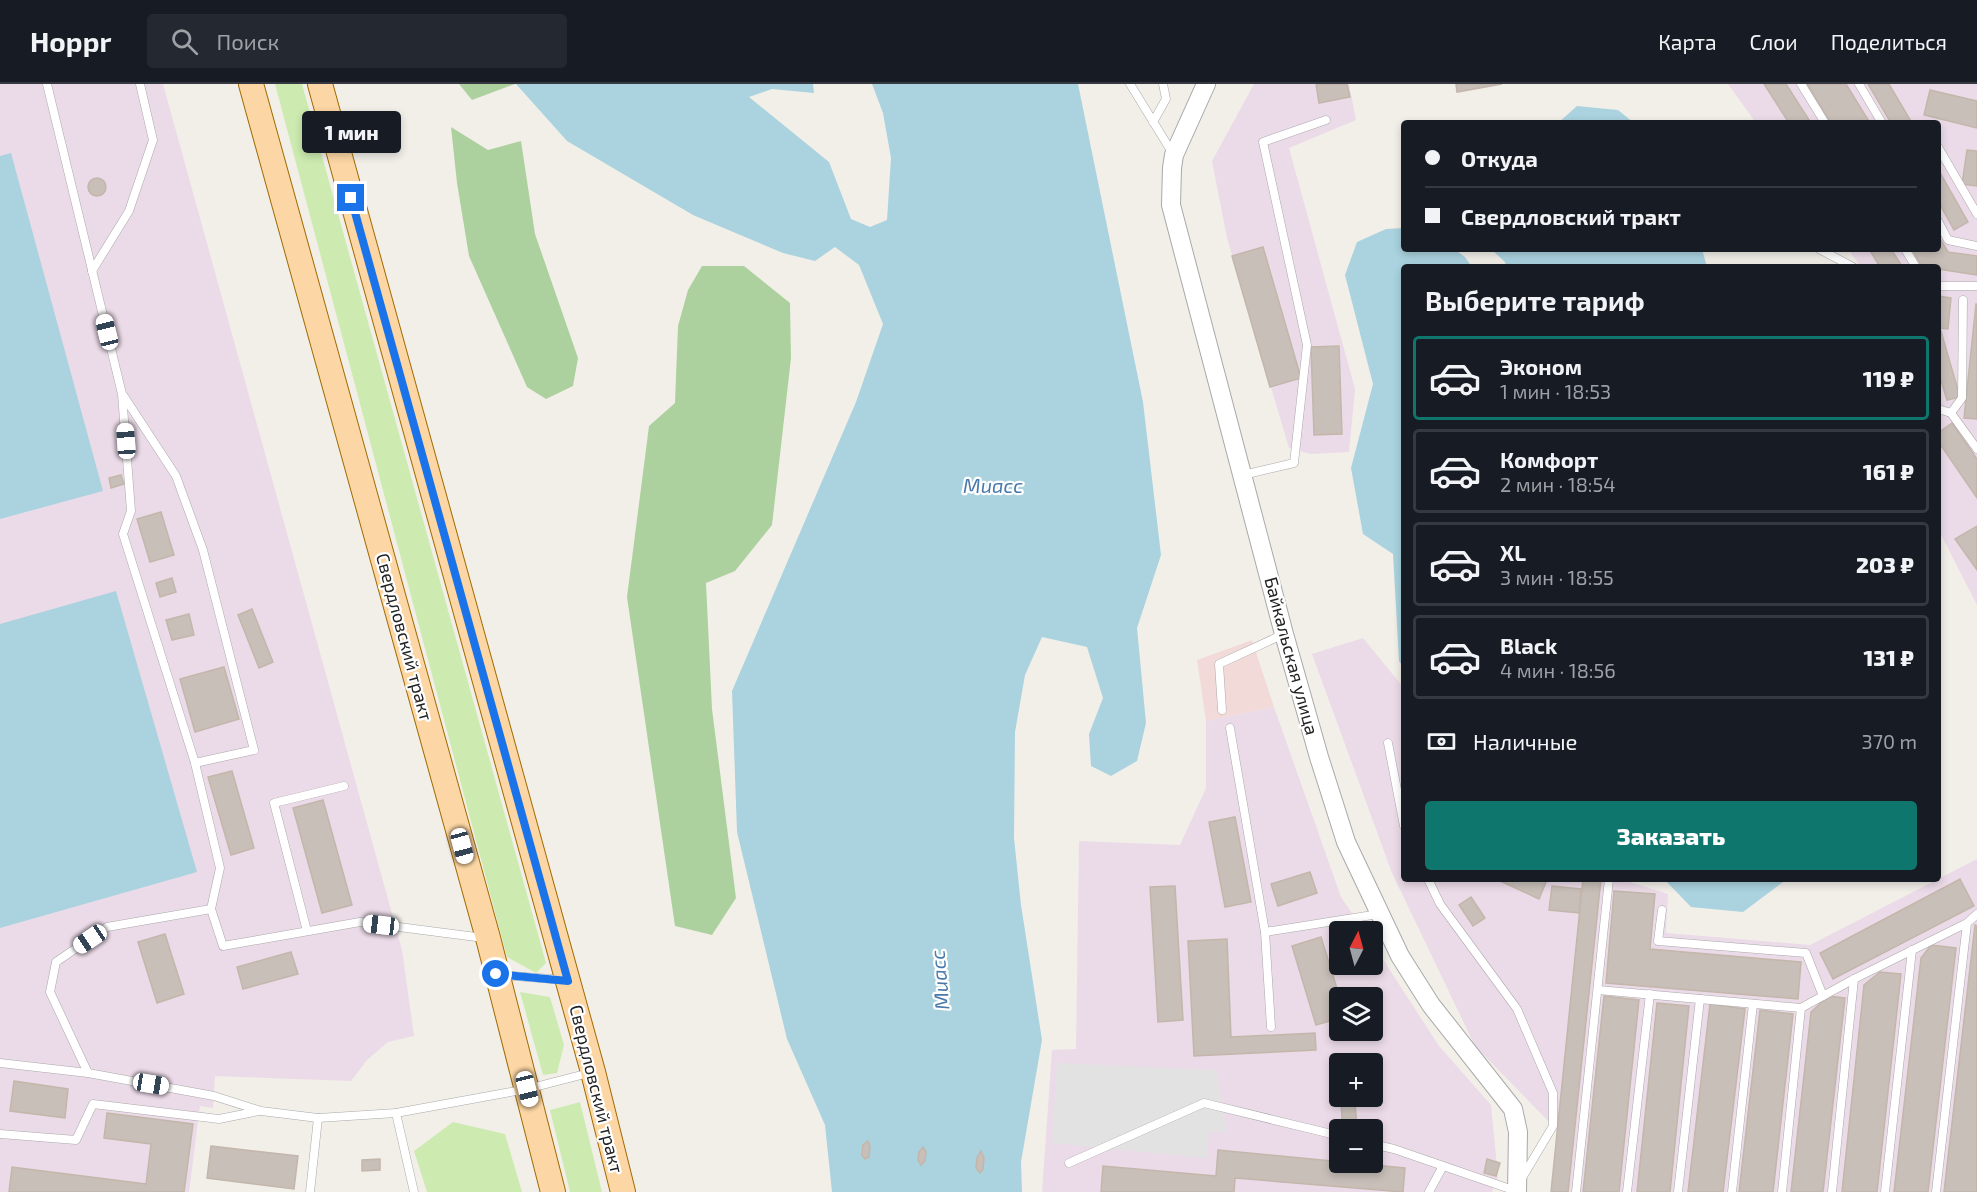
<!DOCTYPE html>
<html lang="ru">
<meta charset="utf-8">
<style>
:root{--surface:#171b24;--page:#242831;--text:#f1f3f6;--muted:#9ea1a6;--line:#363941;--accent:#0f766e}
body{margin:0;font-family:"Exo 2",sans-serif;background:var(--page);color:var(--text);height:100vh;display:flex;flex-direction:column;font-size:22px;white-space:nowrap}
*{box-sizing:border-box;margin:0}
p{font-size:20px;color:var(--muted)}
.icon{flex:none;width:33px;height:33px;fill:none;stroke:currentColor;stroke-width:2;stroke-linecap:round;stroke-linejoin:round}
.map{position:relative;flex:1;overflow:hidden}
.details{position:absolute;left:1401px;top:180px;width:540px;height:618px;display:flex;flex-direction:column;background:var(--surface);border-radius:6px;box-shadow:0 3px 9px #0003}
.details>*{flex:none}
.banner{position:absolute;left:1401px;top:36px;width:540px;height:132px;border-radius:6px;box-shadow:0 3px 9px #0003;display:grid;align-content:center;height:132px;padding:0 24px;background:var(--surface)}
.needle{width:39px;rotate:6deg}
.tools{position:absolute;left:1329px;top:837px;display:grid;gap:12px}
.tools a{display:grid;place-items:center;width:54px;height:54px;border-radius:6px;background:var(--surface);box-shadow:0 3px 9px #0003;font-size:30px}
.end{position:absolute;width:27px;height:27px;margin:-14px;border:8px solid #1a73e8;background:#fff;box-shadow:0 0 0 3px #fff}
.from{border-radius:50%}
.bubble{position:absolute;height:42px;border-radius:6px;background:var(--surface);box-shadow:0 3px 9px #0003;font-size:20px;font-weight:800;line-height:42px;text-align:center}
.car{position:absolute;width:18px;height:36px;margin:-18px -9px;border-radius:8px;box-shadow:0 0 4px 2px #0007;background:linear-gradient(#fff 24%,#345 0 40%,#fff 0 76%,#345 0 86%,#fff 0)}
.banner b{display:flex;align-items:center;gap:21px;height:57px;font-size:22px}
.banner b+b{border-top:2px solid var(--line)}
.banner i{width:15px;height:15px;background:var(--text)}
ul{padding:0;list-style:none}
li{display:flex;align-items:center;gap:18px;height:84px;margin:0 12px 9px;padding:0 12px;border:3px solid var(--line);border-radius:6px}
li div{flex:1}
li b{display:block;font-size:22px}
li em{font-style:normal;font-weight:800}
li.selected{border-color:var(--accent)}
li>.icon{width:54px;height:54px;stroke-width:1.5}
h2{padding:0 24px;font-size:27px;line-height:72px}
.pay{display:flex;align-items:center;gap:15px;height:66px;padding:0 24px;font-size:22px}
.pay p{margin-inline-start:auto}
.button{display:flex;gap:12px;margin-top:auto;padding:12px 24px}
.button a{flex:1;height:69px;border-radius:6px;background:var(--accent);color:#fff;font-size:24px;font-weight:800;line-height:69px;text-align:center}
header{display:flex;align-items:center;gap:36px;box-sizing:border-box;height:84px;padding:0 30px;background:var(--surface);border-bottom:2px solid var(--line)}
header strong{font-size:28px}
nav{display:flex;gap:33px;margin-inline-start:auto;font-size:21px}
.search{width:420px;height:54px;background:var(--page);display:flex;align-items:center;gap:15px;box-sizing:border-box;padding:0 21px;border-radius:6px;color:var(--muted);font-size:22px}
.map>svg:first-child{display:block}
.commercial{fill:#f2dad9}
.industrial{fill:#ebdbe8;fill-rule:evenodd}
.grass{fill:#cdebb0}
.forest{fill:#add19e}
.parking{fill:#e2e2e2}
.water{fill:#aad3df}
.building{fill:#c7bfb8;stroke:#c4b6ab;stroke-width:1.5}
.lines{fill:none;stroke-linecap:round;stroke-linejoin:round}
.service-casing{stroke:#a9a9a9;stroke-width:9}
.tertiary-casing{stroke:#a9a9a9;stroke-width:20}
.primary-casing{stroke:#a06b00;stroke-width:26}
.service{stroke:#fff;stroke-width:8}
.tertiary{stroke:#fff;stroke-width:18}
.primary{stroke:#fcd6a4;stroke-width:24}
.route{stroke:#1a73e8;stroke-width:8}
.labels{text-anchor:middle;stroke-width:4.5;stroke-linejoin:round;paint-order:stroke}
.street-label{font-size:18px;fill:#222;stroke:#fff}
.water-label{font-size:20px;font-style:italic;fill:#4a7aab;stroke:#fff}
</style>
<header>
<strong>Hoppr</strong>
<div class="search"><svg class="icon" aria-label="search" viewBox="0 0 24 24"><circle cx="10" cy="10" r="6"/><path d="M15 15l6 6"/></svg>Поиск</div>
<nav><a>Карта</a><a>Слои</a><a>Поделиться</a></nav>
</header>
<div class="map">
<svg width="1977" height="1108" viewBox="0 0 1977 1108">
<rect width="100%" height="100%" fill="#f2efe9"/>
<!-- commercial -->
<polygon class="commercial" points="1252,556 1274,623 1206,637 1197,576"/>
<!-- industrial -->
<g class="industrial">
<polygon points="0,0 163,0 402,866 414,952 388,958 367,976 351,997 215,992 213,1024 200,1022 189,1108 0,1108"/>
<polygon points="1254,0 1349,0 1356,36 1289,64 1355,305 1349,368 1311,370 1289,364 1227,154 1212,77"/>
<polygon points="1728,0 1977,0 1977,521 1938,445 1938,183 1861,183 1848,165 1938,165 1938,39 1756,39"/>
<polygon points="1363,554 1404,604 1404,795 1621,795 1668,810 1666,849 1810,861 1977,775 1977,1108 1551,1108 1557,1046 1475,962 1392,789 1312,570"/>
<path d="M1274 623 1341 813 1364 847 1340 848V880H1372L1373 860 1439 962 1491 1021 1498 1093 1492 1108H1042L1052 966 1076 965 1079 757 1180 761 1206 704V637ZM1340 914H1372V946H1340ZM1340 980H1372V1012H1340ZM1340 1046H1372V1078H1340Z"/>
</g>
<!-- grass -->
<g class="grass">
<polygon points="275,0 302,0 546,879 536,889 507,873"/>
<polygon points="520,908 550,913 564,961 557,989 543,991"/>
<polygon points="580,1018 602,1108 570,1108 550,1026"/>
<polygon points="453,1038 505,1050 522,1108 427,1108 414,1067"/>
</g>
<!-- forest -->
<g class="forest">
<polygon points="459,0 515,0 472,16"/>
<polygon points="451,43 488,66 521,57 535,150 578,274 573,302 546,315 527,303 469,172 457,99"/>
<polygon points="702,182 744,182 790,219 791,274 772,441 735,487 706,499 712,625 736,814 712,851 675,842 627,513 649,342 675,319 678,242 688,206"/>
</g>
<!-- parking -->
<polygon class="parking" points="1057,979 1216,986 1227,1048 1209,1047 1207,1074 1052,1059"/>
<!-- water -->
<g class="water">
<polygon points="516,0 813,0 814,9 772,5 749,13 829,78 851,135 870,143 887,136 891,74 883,29 872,0 1078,0 1143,318 1161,471 1137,544 1146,639 1137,677 1111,692 1091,682 1089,650 1103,614 1087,563 1042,553 1025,591 1015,648 1014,754 1021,821 1042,956 1021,1078 1022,1108 832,1108 825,1041 787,955 737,748 732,607 856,318 883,240 859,181 835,163 815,177 783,169 693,131 567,57"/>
<polygon points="1577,22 1618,26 1634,39 1558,39"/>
<polygon points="11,69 103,407 0,435 0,72"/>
<polygon points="1404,144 1404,165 1454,165 1465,173 1472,183 1404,183 1404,584 1399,577 1393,470 1363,450 1351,384 1373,300 1345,191 1357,158 1386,145"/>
<polygon points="1491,165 1702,165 1707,183 1506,183 1505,178"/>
<polygon points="116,507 197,788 0,844 0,540"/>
<polygon points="1664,795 1787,795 1743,828 1691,823"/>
</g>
<!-- building -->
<g class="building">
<polygon points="1316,0 1347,0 1350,13 1319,19"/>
<polygon points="1456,0 1502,0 1457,8"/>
<polygon points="1764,0 1786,0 1811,39 1789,39"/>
<polygon points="1807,0 1846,0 1870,39 1831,39"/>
<polygon points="1868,0 1889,0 1912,39 1891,39"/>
<polygon points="1930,6 1977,17 1977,44 1924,31"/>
<polygon points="1967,66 1977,67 1977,102 1962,100"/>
<polygon points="1938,85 1968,138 1954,146 1938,117"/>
<circle cx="97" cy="103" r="9"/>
<polygon points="1938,151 1948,168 1977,172 1977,191 1938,185 1938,183 1922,183 1912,165 1938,165"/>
<polygon points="1263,163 1301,294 1270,303 1232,172"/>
<polygon points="1869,165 1891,165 1902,182 1880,183"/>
<polygon points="1938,212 1951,214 1948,245 1940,244 1960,313 1947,316 1938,287"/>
<polygon points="1976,220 1977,220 1977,335 1964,334"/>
<polygon points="1339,262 1342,350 1314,351 1311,263"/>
<polygon points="1952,339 1977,375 1977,414 1938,357 1938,349"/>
<polygon points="121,391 124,400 111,404 109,394"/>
<polygon points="161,428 174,471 150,478 137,435"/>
<polygon points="1977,442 1977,486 1955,455"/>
<polygon points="172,494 176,508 160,513 156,499"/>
<polygon points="252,525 273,578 259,584 238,531"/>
<polygon points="189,530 194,551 172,556 166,536"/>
<polygon points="224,583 239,635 195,648 180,595"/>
<polygon points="232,687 254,764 231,771 208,693"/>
<polygon points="323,716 352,821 322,829 293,724"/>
<polygon points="1235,733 1251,818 1225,823 1209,738"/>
<polygon points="1310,788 1317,809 1278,822 1271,800"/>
<polygon points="1496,795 1540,795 1546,798 1539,815"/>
<polygon points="1583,795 1601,795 1568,1108 1551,1108"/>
<polygon points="1960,795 1974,822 1833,895 1820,869"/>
<polygon points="1175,802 1183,936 1158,938 1150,803"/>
<polygon points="1552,802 1581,805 1579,829 1549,826"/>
<polygon points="1614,807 1655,810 1650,865 1801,878 1798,915 1606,899"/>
<polygon points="1471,813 1485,834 1473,842 1459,821"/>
<polygon points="1975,841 1977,842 1977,1108 1944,1108"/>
<polygon points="165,850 184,910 157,919 138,858"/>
<polygon points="1321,853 1340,914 1340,934 1316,941 1292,862"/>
<polygon points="1227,855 1231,953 1315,949 1316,966 1194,972 1188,857"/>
<polygon points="1931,861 1956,864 1928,1108 1894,1108 1921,874"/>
<polygon points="291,868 298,890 243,905 237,883"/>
<polygon points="1880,888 1901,890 1877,1108 1842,1108 1864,901"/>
<polygon points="1604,912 1639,916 1619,1108 1583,1108"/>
<polygon points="1828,912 1845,914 1823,1108 1791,1108 1811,928"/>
<polygon points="1657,919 1689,922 1670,1108 1637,1108"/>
<polygon points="1710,920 1745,925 1723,1108 1688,1108"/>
<polygon points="1760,926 1793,930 1773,1108 1739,1108"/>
<polygon points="14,997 68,1005 65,1034 10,1027"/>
<polygon points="1355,1018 1357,1046 1343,1046 1341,1019"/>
<polygon points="107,1029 193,1040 184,1108 9,1108 12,1083 146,1100 151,1060 104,1054"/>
<polygon points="868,1057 870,1062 869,1073 865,1075 862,1071 863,1061"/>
<polygon points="211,1062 298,1072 294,1105 207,1094"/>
<polygon points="923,1063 926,1068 925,1077 921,1081 918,1076 919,1068"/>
<polygon points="1218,1066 1405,1084 1403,1108 1235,1094 1234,1108 1101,1108 1103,1082 1216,1092"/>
<polygon points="981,1067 984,1074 983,1085 980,1089 976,1084 977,1074"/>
<polygon points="380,1075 380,1086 362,1087 362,1076"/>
<polygon points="1487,1075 1500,1079 1496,1092 1484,1089"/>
</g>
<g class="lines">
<!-- service casing -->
<g class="service-casing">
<g id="service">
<polyline points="47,0 122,310 131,427 123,450 195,679 220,784 211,825 223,862 360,838 484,854"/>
<polyline points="1130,0 1173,70"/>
<polyline points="1801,0 1825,39"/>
<polyline points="1859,0 1882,39"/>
<polyline points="1153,38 1166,15 1163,0"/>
<polyline points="1938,63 1977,130"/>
<polyline points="1938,137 1948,156 1977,162"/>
<polyline points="1819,165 1853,183"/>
<polyline points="1905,165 1916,183"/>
<polyline points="92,187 129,127 153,56 140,0"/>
<polyline points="1938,202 1977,202"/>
<polyline points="123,311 176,392 203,466 254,666 195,679"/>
<polyline points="1938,325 1951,329 1977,365"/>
<polyline points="1951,329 1962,314 1963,216"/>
<polyline points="1243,391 1294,379 1307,261 1263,58 1326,36"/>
<polyline points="1222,626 1219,580 1284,550"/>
<polyline points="1230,644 1265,848 1271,943"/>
<polyline points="1388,659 1404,742"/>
<polyline points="1428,795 1440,820 1517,925 1553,1009 1553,1042 1522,1094"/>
<polyline points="1662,826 1658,857 1806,869 1823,912"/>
<polyline points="307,847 274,719 344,702"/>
<polyline points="1265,848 1379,830"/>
<polyline points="501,891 563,896"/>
<polyline points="1598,906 1801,924 1854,895 1967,839 1977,830"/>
<polyline points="0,979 88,989 214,1012 261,1027 318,1034 396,1029 527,1005 589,989"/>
<polyline points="88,989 50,908 56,878 107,843 211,825"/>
<polyline points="396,1029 414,1108"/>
<polyline points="0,1050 76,1056 93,1020 219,1035 259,1027"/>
<polyline points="1372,1060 1394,1065 1516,1107"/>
<polyline points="1069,1079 1204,1019 1340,1052"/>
<polyline points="310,1108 318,1034"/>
<polyline points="1429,1108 1443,1082"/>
<polyline points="1576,1108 1609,795"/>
<polyline points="1627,1108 1650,910"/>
<polyline points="1678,1108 1700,915"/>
<polyline points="1732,1108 1753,920"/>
<polyline points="1782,1108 1801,924"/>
<polyline points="1832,1108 1854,895"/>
<polyline points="1885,1108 1912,866"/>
<polyline points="1936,1108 1967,839"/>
</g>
</g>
<!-- tertiary casing -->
<g class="tertiary-casing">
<polyline id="tertiary" points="1206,0 1174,71 1172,84 1171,121 1284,550 1319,673 1346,758 1400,872 1431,921 1513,1025 1518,1048 1517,1108"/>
</g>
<!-- primary casing -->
<g class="primary-casing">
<g id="primary">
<polyline points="251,0 488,854 553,1108"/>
<polyline points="320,0 593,988 623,1108"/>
</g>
</g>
<!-- service -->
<use href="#service" class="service"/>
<!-- tertiary -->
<use href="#tertiary" class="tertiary"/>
<!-- primary -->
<use href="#primary" class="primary"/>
</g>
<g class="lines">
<!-- route -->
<polyline class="route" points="351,114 568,897 496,890"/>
</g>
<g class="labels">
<!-- street labels -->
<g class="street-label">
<text transform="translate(404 553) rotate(75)" y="6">Свердловский тракт</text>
<text transform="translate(1291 572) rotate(75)" y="6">Байкальская улица</text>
<text transform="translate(596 1005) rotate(76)" y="6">Свердловский тракт</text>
</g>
<!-- water labels -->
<g class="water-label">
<text x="993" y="409">Миасс</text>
<text transform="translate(940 896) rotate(-95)" y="7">Миасс</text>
</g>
</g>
</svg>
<div class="tools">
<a><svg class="needle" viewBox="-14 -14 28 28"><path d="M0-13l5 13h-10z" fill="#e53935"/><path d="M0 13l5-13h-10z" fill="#9ea1a6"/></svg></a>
<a><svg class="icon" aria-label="layers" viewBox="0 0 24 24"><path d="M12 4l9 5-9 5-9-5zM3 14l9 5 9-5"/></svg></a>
<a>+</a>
<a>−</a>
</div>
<i class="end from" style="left:496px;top:890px"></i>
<i class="end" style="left:351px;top:114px"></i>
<div class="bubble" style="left:302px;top:27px;width:99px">1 мин</div>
<i class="car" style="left:107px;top:248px;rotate:346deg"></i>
<i class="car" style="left:126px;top:357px;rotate:356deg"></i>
<i class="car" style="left:462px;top:762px;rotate:165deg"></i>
<i class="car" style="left:381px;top:841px;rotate:277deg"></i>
<i class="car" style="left:90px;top:855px;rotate:236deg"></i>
<i class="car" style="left:151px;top:1000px;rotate:100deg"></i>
<i class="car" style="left:527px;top:1005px;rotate:166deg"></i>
<div class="banner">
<b><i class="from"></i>Откуда</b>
<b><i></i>Свердловский тракт</b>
</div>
<section class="details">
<h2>Выберите тариф</h2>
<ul>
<li class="selected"><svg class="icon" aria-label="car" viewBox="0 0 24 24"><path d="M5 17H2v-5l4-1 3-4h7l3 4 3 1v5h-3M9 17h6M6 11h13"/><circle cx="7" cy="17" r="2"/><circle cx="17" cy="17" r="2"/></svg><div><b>Эконом</b><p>1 мин · 18:53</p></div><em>119 ₽</em></li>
<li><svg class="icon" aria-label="car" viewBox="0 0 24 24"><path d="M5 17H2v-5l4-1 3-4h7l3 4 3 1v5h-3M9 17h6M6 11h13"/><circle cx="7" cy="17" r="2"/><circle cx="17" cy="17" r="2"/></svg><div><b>Комфорт</b><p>2 мин · 18:54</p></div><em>161 ₽</em></li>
<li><svg class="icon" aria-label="car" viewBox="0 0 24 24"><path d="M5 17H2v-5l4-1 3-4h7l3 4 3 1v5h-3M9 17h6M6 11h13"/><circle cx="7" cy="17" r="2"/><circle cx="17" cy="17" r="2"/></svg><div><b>XL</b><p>3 мин · 18:55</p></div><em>203 ₽</em></li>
<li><svg class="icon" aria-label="car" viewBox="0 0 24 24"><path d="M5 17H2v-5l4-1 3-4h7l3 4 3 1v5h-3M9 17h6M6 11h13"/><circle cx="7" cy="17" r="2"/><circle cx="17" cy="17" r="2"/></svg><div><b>Black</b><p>4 мин · 18:56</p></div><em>131 ₽</em></li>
</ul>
<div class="pay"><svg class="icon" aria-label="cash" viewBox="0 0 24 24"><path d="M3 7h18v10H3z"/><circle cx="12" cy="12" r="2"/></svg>Наличные<p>370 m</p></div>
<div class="button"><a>Заказать</a></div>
</section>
</div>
